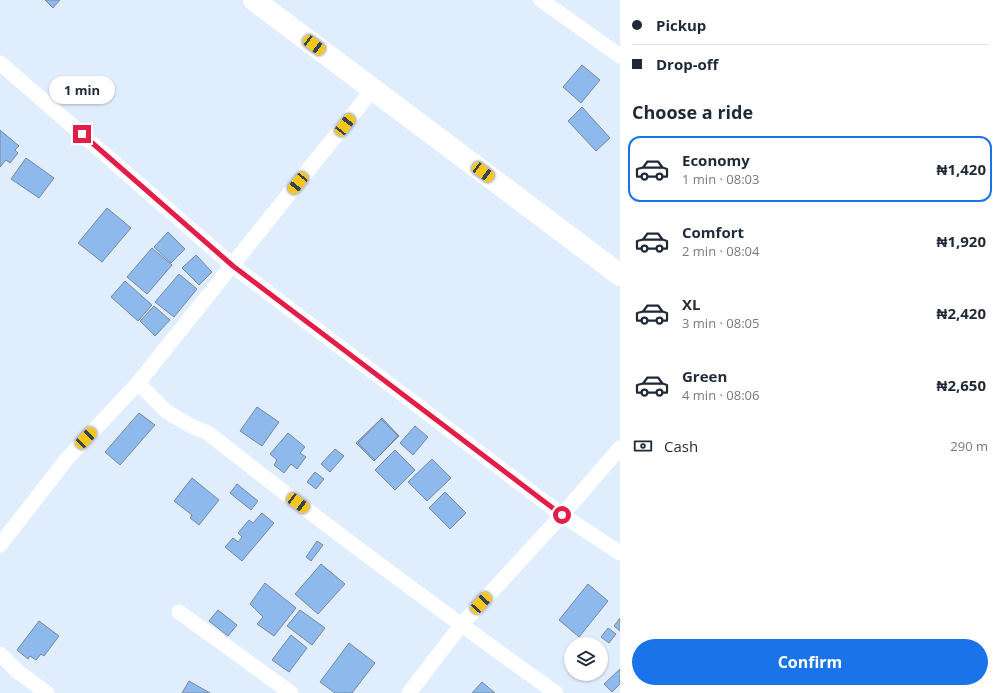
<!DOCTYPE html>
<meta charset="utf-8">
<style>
:root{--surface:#fff;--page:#f6f6f7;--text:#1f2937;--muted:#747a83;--line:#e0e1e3;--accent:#1a73e8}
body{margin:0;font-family:"Open Sans",sans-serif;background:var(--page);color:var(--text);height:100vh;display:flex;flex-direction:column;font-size:15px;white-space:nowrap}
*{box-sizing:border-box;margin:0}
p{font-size:13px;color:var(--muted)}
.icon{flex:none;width:22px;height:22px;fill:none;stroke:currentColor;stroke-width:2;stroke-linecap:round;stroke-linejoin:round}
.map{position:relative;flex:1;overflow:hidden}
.drawer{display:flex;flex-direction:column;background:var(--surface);width:380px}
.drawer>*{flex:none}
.hud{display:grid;align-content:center;height:88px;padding:0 12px;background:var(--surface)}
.tools{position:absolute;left:564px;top:637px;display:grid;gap:8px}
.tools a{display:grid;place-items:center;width:44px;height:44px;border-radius:50%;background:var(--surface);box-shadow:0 1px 3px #0004;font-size:20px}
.end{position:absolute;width:18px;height:18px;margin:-9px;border:5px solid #e11d48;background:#fff;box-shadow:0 0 0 2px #fff}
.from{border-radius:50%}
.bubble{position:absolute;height:28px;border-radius:14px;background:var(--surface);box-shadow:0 1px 3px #0004;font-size:13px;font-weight:700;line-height:28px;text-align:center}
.car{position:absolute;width:12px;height:24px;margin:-12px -6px;border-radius:5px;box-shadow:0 0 3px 1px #0007;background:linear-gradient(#f5c518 24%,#345 0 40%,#f5c518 0 76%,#345 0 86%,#f5c518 0)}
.hud b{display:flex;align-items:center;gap:14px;height:38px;font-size:15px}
.hud b+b{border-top:1px solid var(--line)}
.hud i{width:10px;height:10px;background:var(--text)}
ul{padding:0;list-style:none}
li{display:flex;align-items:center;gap:12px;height:66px;margin:0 8px 6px;padding:0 4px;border:2px solid transparent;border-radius:12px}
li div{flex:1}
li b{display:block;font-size:15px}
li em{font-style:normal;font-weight:700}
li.on{border-color:var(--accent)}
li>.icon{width:36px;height:36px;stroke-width:1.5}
h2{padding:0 12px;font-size:18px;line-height:48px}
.pay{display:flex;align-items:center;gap:10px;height:44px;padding:0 12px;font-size:15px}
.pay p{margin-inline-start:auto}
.action{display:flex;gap:8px;margin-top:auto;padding:8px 12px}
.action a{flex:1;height:46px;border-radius:24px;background:var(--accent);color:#fff;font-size:16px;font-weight:700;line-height:46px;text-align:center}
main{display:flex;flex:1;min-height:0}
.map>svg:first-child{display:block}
.building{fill:#8db9ec;stroke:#79889a}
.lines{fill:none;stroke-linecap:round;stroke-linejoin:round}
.street{stroke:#fff;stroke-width:15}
.primary{stroke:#fff;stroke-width:22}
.route{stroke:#e11d48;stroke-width:5}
</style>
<main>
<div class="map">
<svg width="620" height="693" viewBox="0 0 620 693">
<rect width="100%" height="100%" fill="#e0edfd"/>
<!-- building -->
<g class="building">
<polygon points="45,0 60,0 53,8"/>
<polygon points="582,65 600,80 581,103 563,87"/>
<polygon points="582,107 610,138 596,151 568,121"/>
<polygon points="0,130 19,146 15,150 18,153 10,163 6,160 0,167"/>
<polygon points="26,158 54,178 39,198 11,179"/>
<polygon points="107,208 131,228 102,262 78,243"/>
<polygon points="168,232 185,249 171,263 154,247"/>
<polygon points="152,248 172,265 147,294 127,277"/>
<polygon points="196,255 212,272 199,285 182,268"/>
<polygon points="179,274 197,289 174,317 155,302"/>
<polygon points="125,281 152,305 138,321 111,297"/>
<polygon points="154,306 170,320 155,336 140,321"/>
<polygon points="257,407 279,422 262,446 240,431"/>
<polygon points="139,413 155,425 120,465 105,452"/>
<polygon points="382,418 399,436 374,461 356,443"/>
<polygon points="381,419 398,436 375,460 358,443"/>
<polygon points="415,426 428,437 413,455 400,443"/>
<polygon points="288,433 305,447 300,453 306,457 297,469 291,464 284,473 274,465 277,460 270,454"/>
<polygon points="335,449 344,456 330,472 321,464"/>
<polygon points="395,450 415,470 395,490 375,470"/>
<polygon points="432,459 451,478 427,501 408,482"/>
<polygon points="315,472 324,479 316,489 307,482"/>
<polygon points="192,478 219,500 199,525 190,518 192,515 174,501"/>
<polygon points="237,484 258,501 251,510 230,493"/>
<polygon points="445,492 466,513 450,529 429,508"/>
<polygon points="262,513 274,523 242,561 225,547 233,538 238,542 242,537 238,533 249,520 253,523"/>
<polygon points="317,541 323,545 311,561 306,557"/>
<polygon points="321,564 345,584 318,614 295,594"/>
<polygon points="265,583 296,608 274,636 257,624 263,617 250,604"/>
<polygon points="588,584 608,601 579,637 559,620"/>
<polygon points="218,610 237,625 228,636 209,621"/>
<polygon points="300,610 325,628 312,645 287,626"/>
<polygon points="620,618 620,631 614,626"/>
<polygon points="39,621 59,636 44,656 41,654 36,660 30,656 28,659 17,650"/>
<polygon points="608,628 616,634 609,643 601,637"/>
<polygon points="291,635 307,648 289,672 272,660"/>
<polygon points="349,643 375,663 352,693 335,693 320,682"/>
<polygon points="620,669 620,684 612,692 604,684"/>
<polygon points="189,681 210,693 182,693"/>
<polygon points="482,682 495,693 472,693"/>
</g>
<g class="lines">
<!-- street -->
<g class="street">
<polyline points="541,0 620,56"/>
<polyline points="0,63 233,266 562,515 620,553"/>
<path d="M138 383 167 412 193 427 208 433C322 523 438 609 556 693"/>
<polyline points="0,545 66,460 138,383 373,89"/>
<polyline points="179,612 291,693"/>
<polyline points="0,654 17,671 47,693"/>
<polyline points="409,693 461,625 562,515 620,448"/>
</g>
<!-- primary -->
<polyline class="primary" points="254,0 620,275"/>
</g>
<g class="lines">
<!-- route -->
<polyline class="route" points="82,134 233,266 562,515"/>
</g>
</svg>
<div class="tools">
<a><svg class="icon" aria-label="layers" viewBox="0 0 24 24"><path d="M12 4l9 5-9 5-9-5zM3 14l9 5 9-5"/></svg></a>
</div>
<i class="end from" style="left:562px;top:515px"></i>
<i class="end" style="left:82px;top:134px"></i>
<div class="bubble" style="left:49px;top:76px;width:66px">1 min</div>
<i class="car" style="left:314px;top:45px;rotate:127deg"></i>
<i class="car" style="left:345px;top:125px;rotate:38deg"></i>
<i class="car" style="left:483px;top:172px;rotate:127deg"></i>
<i class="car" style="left:298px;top:183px;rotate:219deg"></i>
<i class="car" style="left:86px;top:438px;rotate:44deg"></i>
<i class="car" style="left:298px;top:503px;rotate:127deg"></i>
<i class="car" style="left:481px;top:603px;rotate:43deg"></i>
</div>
<section class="drawer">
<div class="hud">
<b><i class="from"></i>Pickup</b>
<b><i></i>Drop-off</b>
</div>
<h2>Choose a ride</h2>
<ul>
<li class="on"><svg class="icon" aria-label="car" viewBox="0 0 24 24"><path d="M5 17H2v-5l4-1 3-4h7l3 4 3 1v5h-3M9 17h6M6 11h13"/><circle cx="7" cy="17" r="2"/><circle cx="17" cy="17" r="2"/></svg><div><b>Economy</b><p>1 min · 08:03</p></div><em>₦1,420</em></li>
<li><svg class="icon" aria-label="car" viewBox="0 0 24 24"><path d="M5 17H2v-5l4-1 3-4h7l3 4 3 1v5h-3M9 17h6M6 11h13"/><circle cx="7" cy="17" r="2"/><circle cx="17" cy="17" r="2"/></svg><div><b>Comfort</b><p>2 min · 08:04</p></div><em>₦1,920</em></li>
<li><svg class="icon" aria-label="car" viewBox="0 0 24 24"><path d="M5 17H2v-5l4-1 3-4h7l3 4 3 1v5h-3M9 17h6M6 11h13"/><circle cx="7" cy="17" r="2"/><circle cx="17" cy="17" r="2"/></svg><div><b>XL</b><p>3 min · 08:05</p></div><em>₦2,420</em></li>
<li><svg class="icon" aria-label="car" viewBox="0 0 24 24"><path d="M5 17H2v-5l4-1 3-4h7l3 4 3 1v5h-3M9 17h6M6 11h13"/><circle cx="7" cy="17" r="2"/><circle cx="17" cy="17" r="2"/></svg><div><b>Green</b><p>4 min · 08:06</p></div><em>₦2,650</em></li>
</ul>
<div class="pay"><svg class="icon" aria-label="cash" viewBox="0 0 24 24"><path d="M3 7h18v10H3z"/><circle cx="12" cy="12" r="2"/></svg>Cash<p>290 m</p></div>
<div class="action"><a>Confirm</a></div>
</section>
</main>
